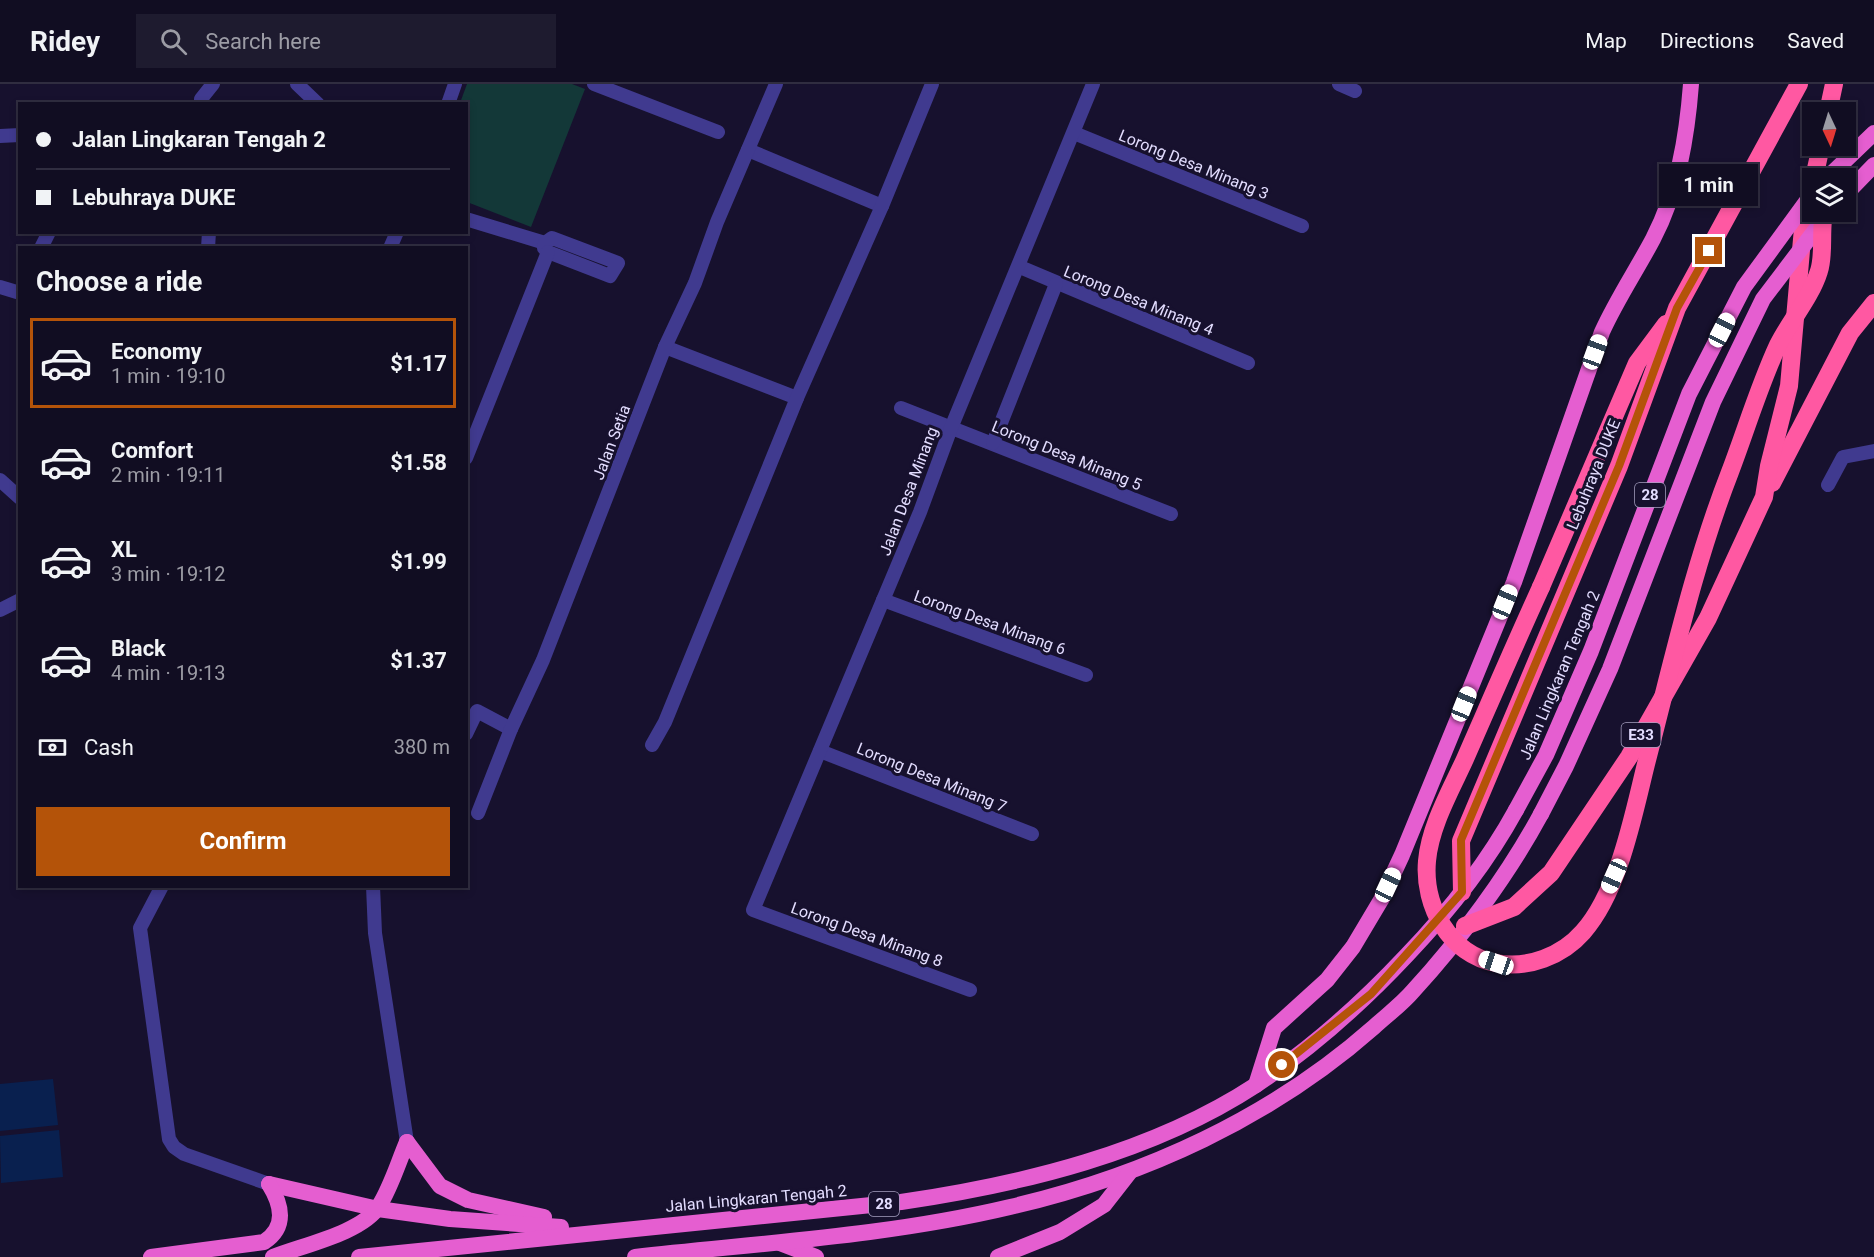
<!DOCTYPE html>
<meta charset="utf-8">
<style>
:root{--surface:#110d22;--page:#1e1b2f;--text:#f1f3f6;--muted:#9c9ca5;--line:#302d40;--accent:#b45309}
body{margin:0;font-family:Roboto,sans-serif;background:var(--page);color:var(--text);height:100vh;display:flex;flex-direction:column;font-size:22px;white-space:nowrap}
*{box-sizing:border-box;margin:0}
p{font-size:20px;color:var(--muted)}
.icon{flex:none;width:33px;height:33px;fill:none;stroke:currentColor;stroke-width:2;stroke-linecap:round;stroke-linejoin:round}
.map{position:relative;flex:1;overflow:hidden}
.details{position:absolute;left:18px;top:162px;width:450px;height:642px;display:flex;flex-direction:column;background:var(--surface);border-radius:0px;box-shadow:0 3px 9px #0003,0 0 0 2px var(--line)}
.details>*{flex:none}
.guide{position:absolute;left:18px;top:18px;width:450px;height:132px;border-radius:0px;box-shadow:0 3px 9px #0003,0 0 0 2px var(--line);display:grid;align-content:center;height:132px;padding:0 18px;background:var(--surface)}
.needle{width:39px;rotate:176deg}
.fabs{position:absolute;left:1802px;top:18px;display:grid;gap:12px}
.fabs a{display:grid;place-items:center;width:54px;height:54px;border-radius:0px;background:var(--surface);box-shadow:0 3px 9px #0003,0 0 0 2px var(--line);font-size:30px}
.end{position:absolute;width:27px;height:27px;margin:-14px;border:8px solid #b45309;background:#fff;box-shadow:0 0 0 3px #fff}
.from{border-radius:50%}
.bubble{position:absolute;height:42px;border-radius:0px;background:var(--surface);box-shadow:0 3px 9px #0003,0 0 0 2px var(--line);font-size:20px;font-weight:700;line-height:42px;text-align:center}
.car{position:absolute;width:18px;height:36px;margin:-18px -9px;border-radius:8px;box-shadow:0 0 4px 2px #0007;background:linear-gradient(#fff 24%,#345 0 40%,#fff 0 76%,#345 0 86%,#fff 0)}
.guide b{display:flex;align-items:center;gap:21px;height:57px;font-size:22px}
.guide b+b{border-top:2px solid var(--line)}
.guide i{width:15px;height:15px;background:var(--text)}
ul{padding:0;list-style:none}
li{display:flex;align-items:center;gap:18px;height:90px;margin:0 12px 9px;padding:0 6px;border:3px solid transparent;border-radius:0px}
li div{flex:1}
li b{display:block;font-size:22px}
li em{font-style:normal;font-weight:700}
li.on{border-color:var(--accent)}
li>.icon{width:54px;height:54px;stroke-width:1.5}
h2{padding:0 18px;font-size:27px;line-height:72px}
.pay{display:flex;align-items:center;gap:15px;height:66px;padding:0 18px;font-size:22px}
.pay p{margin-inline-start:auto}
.action{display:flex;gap:12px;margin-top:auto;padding:12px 18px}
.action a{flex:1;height:69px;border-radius:0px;background:var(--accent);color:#fff;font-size:24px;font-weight:700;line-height:69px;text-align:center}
header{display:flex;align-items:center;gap:36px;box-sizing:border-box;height:84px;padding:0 30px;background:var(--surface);border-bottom:2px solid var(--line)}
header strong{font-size:28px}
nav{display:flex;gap:33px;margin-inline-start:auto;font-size:21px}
.search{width:420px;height:54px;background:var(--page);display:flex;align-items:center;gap:15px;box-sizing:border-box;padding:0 21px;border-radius:0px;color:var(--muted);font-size:22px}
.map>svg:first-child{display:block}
.green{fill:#133838}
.water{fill:#09204f}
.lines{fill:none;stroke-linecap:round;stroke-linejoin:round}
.minor{stroke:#403a8f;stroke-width:14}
.trunk{stroke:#e55ed0;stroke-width:16}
.motorway{stroke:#ff58a2;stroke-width:18}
.trunk-bridge{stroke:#e55ed0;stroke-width:16}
.motorway-bridge{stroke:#ff58a2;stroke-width:18}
.route{stroke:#b45309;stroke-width:8}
.labels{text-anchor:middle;stroke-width:6;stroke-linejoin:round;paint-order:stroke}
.shield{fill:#17112e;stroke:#a6a0c0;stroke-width:1.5}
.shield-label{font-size:15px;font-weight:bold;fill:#e3ddff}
.street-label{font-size:16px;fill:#e3ddff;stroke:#17112e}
</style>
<header>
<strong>Ridey</strong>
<div class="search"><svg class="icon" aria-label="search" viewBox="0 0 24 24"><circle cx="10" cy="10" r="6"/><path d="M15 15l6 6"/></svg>Search here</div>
<nav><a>Map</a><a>Directions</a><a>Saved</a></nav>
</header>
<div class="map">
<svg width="1874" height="1173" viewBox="0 0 1874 1173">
<rect width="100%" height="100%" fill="#17112e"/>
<!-- green -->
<polygon class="green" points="467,0 572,0 585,5 531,143 467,118 466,20 460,19"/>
<!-- water -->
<g class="water">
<polygon points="53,995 58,1041 0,1047 0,1000"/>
<polygon points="59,1046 63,1093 1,1099 0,1052"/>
</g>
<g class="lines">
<!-- minor -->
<g class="minor">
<polyline points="297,0 318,20"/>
<polyline points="594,0 718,48"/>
<polyline points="1339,0 1355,7"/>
<polyline points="201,20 201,15 213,0"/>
<polyline points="448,20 455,0"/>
<polyline points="1074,49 1302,142"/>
<polyline points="0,52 20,51"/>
<polyline points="748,66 882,122"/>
<polyline points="466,135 545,159"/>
<polygon points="552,154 618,179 610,192 548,168 544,164 545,159"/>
<polyline points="41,164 49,148"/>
<polyline points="208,164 209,148"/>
<polyline points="390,164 397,148"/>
<polyline points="1020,183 1248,279"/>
<polyline points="0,203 20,209"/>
<polyline points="665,263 797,314"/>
<polyline points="901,324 1171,430"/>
<polyline points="993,359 1056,200"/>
<polyline points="466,374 548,168"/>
<polyline points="0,396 20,414"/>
<polyline points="1828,401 1843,373 1874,367"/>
<polyline points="883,516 1086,591"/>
<polyline points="0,526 20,516"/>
<polyline points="466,650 477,627 511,645"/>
<polyline points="652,661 665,638 797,314 882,122 932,0"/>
<polyline points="820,667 1032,750"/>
<polyline points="478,729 511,645 543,576 665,263 695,199 717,138 776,0"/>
<polyline points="162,802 140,844 169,1055 174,1063 184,1070 269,1100"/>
<polyline points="373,802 375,849 407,1058"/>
<polyline points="970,906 753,826 920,428 951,344 1093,0"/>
</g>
<!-- trunk -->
<g class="trunk">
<polyline points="1827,94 1874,49"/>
<polyline points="1845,111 1874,81"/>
<path d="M1256 1001 1274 944 1327 896 1353 863 1381 816 1402 771 1514 498 1602 248C1617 215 1636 187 1653 155 1678 107 1687 53 1691 0"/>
<polyline points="407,1058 440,1102 468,1116 544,1133"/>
<polyline points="269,1100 378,1125 450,1135 561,1143"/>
<polyline points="780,1159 816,1173"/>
<path d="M151 1173 264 1158C287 1143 282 1121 269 1100"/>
<path d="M273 1173C303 1161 362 1149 379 1122 391 1103 398 1079 407 1058"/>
<path d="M359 1173 901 1118C1023 1100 1152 1069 1256 1001 1312 964 1362 919 1407 871 1449 827 1487 779 1516 726"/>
<path d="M635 1173C760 1159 888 1152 1010 1123 1144 1092 1271 1034 1374 943 1387 931 1402 920 1413 907 1460 856 1508 791 1541 730"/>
<polyline points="998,1173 1060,1148 1104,1121 1129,1089"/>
</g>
<!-- motorway -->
<g class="motorway">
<polyline points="1828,28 1834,0"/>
<polyline points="1814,94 1821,62"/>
<polyline points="1772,399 1850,249 1874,219"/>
<polyline points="1541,503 1637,279 1666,240"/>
<polyline points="1462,808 1461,757 1619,382 1677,224 1799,0"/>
<polyline points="1465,842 1514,823 1551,789 1629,673 1708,534 1764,413 1769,382 1789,302 1803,144 1810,110"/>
</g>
<!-- trunk-bridge -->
<g class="trunk-bridge">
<polyline points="1516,726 1546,671 1591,567 1689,310 1744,203 1812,110"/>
<polyline points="1541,730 1566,682 1610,585 1713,318 1763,215 1823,136"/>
</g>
<!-- motorway-bridge -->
<path class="motorway-bridge" d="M1541 503C1515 560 1490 618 1465 675 1451 706 1430 742 1427 777 1423 822 1450 871 1496 879 1528 885 1562 872 1583 848 1619 807 1633 732 1646 680 1672 581 1693 483 1730 388 1746 346 1759 302 1778 261 1790 237 1811 213 1819 187 1824 172 1821 152 1823 136"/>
</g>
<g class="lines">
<!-- route -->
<polyline class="route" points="1282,981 1371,910 1462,808 1461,756 1619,382 1677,224 1709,167"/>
</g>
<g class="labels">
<!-- shield labels -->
<g class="shield">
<rect x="1635" y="399" width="30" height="24" rx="4.5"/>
<rect x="1621.5" y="639" width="39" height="24" rx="4.5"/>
<rect x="869" y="1108" width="30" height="24" rx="4.5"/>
</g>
<g class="shield-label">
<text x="1650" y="416">28</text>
<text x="1641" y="656">E33</text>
<text x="884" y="1125">28</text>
</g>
<!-- street labels -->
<g class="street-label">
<text transform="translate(1194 80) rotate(22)" y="6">Lorong Desa Minang 3</text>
<text transform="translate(1139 216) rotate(22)" y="6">Lorong Desa Minang 4</text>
<text transform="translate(611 358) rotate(-69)" y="6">Jalan Setia</text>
<text transform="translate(1067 371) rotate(22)" y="6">Lorong Desa Minang 5</text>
<text transform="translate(1593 390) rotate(-68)" y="6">Lebuhraya DUKE</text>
<text transform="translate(908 407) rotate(-69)" y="6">Jalan Desa Minang</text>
<text transform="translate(990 538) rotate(20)" y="6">Lorong Desa Minang 6</text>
<text transform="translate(1559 591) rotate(-67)" y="6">Jalan Lingkaran Tengah 2</text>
<text transform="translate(932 693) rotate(22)" y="6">Lorong Desa Minang 7</text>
<text transform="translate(867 850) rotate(20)" y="6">Lorong Desa Minang 8</text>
<text transform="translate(756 1114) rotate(-5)" y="6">Jalan Lingkaran Tengah 2</text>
</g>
</g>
</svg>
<div class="fabs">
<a><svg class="needle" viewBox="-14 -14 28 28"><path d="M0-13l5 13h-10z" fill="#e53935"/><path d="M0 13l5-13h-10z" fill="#9c9ca5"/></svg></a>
<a><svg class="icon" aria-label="layers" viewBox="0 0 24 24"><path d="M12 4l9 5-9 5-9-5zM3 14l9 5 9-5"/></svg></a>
</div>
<i class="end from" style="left:1282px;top:981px"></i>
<i class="end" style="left:1709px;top:167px"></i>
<div class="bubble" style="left:1659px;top:80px;width:99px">1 min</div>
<i class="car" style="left:1722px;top:246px;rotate:27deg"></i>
<i class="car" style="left:1595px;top:268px;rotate:20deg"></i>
<i class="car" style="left:1505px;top:518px;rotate:22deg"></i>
<i class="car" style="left:1464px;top:620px;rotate:22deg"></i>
<i class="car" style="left:1614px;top:792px;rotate:204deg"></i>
<i class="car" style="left:1388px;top:801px;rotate:25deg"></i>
<i class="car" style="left:1496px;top:879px;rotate:289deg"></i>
<div class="guide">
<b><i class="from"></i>Jalan Lingkaran Tengah 2</b>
<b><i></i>Lebuhraya DUKE</b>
</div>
<section class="details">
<h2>Choose a ride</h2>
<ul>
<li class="on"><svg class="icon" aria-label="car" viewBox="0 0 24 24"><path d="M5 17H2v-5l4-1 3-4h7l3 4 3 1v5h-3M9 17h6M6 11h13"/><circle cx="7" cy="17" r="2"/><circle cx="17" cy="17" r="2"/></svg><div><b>Economy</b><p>1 min · 19:10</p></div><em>$1.17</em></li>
<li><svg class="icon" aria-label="car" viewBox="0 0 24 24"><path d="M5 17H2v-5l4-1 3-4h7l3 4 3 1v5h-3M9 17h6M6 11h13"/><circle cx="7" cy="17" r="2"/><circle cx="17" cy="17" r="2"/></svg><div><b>Comfort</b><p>2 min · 19:11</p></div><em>$1.58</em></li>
<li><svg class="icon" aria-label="car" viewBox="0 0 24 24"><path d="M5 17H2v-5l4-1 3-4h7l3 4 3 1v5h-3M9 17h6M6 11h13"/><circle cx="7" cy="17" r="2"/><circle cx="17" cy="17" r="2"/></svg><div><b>XL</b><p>3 min · 19:12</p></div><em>$1.99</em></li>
<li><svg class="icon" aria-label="car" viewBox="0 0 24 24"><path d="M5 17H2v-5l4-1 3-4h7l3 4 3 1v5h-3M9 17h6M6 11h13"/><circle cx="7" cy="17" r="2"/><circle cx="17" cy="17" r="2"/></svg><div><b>Black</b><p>4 min · 19:13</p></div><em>$1.37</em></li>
</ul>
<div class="pay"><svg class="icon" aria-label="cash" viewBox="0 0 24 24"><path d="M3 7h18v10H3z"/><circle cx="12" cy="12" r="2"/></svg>Cash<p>380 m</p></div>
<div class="action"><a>Confirm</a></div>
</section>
</div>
